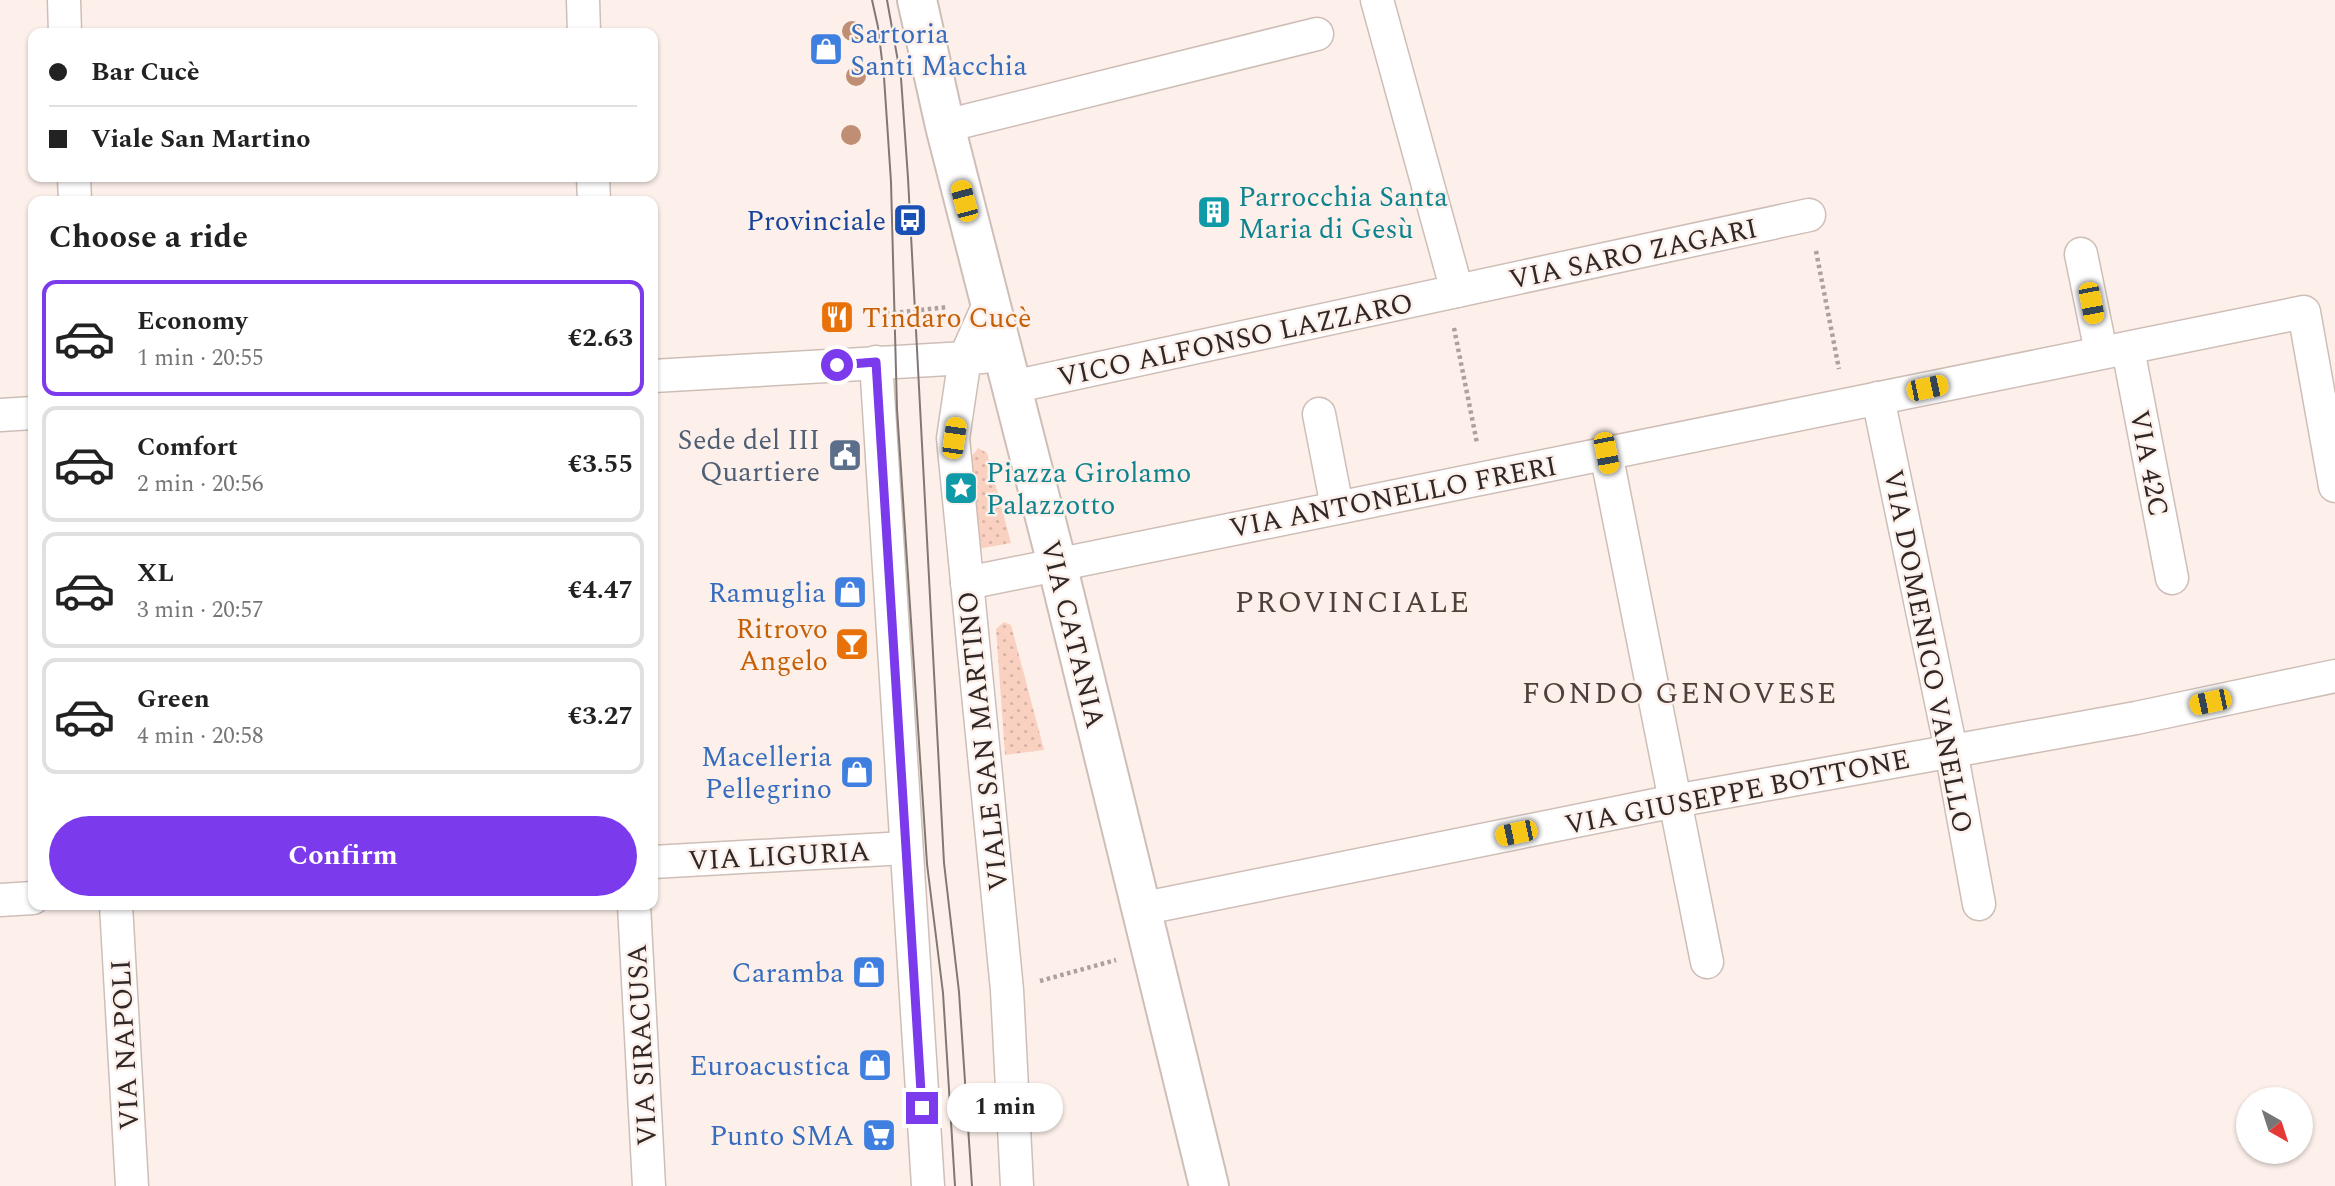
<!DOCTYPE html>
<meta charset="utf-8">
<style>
:root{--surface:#fff;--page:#f6f6f6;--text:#222;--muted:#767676;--line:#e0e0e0;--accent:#7c3aed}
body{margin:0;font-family:Spectral,serif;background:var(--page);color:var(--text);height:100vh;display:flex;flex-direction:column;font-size:26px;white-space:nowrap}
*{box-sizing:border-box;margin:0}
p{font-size:23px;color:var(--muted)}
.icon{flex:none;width:38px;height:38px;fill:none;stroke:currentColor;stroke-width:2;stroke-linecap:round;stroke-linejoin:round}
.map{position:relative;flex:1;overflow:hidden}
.sheet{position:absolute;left:28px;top:196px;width:630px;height:714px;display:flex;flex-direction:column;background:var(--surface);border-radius:14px;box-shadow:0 2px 5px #0004}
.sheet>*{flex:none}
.top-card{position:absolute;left:28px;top:28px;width:630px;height:154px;border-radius:14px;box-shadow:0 2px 5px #0004;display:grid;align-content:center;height:154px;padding:0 21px;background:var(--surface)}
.needle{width:46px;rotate:141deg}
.fabs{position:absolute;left:2236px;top:1087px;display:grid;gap:14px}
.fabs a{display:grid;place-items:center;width:77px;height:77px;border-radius:50%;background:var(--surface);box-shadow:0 2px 5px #0004;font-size:35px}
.end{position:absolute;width:32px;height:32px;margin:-16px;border:9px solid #7c3aed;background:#fff;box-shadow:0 0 0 4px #fff}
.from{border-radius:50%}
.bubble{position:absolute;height:49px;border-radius:24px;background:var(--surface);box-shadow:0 2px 5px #0004;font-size:23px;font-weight:700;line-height:49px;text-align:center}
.car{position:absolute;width:21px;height:42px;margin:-21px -10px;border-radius:9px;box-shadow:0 0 5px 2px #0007;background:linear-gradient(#f5c518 24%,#345 0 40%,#f5c518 0 76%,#345 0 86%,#f5c518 0)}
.top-card b{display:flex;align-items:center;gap:24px;height:66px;font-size:26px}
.top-card b+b{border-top:2px solid var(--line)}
.top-card i{width:18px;height:18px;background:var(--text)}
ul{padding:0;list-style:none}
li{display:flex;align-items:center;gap:21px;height:116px;margin:0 14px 10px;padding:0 7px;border:4px solid var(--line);border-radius:14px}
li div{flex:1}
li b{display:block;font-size:26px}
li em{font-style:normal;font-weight:700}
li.current{border-color:var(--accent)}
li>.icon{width:63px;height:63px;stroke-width:1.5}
h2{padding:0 21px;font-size:32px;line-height:84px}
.button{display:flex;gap:14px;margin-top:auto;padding:14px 21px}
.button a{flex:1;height:80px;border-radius:42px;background:var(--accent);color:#fff;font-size:28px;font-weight:700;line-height:80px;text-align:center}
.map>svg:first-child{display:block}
.park{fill:url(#park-dots)}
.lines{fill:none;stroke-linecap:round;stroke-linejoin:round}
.street-casing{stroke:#cebeb7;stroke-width:35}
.secondary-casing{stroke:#cebeb7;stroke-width:42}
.path{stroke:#aca19d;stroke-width:4.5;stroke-dasharray:3.5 3.5;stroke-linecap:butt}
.street{stroke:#fff;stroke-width:32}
.secondary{stroke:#fff;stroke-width:38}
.tram{stroke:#817874;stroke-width:2}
.tree{fill:#bf8e74}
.route{stroke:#7c3aed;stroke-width:9}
.labels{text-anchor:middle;stroke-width:5;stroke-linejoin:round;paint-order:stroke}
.shop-label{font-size:28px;fill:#366cbe;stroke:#fdf0ea;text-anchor:end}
.culture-label{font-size:28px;fill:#0d838f;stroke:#fdf0ea;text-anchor:start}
.transit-label{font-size:28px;fill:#164399;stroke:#fdf0ea;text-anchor:end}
.street-label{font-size:28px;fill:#2f2826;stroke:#fdf0ea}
.food-label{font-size:28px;fill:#c56008;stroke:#fdf0ea;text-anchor:start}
.service-label{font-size:28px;fill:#4e5e75;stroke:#fdf0ea;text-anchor:end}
.neighbourhood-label{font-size:30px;letter-spacing:2px;fill:#4e413b;stroke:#fdf0ea}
</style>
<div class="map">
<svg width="2335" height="1186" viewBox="0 0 2335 1186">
<defs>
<pattern id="park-dots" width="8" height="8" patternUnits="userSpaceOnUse" patternTransform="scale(1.75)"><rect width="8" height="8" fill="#fad1c0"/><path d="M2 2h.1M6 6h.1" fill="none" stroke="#d7b3a5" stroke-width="1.8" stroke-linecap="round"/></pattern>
</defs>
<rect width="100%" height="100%" fill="#fdf0ea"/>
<!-- park -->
<g class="park">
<polygon points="978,448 987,453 1011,543 978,549 971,457"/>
<polygon points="1004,622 1011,625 1044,750 1005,755 996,629"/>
</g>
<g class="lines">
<!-- street casing -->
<g class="street-casing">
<g id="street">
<polyline points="64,0 65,33"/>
<polyline points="583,0 584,33"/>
<polyline points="1377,0 1457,291"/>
<polyline points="945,126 1317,34"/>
<polyline points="74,177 75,201"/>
<polyline points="593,177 594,201"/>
<polyline points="2081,254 2101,352"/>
<polyline points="990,302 965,358 953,438 1007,990 1017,1186"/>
<polyline points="2128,349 2172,578"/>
<polyline points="876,362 928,1186"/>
<polyline points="653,376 983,357"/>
<polyline points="1012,387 1809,215"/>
<polyline points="1878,398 1951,750 1979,904"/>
<polyline points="1319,414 1337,507"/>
<polyline points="0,415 33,413"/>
<polyline points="1606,453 1707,962"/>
<polyline points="967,583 2304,312 2335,486"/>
<polyline points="653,862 905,848"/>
<polyline points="0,900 33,898"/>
<polyline points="116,905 132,1186"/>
<polyline points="634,905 649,1186"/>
<polyline points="1140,909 1675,801 2136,718 2335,676"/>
</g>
</g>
<!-- secondary casing -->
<g class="secondary-casing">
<polyline id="secondary" points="917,0 945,126 1057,564 1209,1186"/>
</g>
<!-- path -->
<g class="path">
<polyline points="1816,251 1839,369"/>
<polyline points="884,309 884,314 948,307"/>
<polyline points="1454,328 1477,443"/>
<polyline points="1040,981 1116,960"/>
</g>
<!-- street -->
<use href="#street" class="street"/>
<!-- secondary -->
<use href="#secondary" class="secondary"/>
<!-- tram -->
<g class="tram">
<polyline points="872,0 878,27 884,77 891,182 897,409 927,864 943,993 955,1186"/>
<polyline points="887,0 901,78 908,178 944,863 959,992 972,1186"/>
</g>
</g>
<!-- trees -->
<g class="tree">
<circle cx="852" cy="31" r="10"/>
<circle cx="856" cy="76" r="10"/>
<circle cx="851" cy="135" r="10"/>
</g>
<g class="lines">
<!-- route -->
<polyline class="route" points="837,365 876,362 922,1108"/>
</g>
<!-- icons -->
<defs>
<g id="shop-square" transform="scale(1.75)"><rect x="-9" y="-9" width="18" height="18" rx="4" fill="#3f7fe0" stroke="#fdf0ea"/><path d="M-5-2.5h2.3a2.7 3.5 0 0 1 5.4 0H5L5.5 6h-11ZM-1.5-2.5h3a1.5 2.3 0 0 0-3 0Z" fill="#fff"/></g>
<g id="building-square" transform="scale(1.75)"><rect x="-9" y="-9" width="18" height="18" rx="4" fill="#0f9aa8" stroke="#fdf0ea"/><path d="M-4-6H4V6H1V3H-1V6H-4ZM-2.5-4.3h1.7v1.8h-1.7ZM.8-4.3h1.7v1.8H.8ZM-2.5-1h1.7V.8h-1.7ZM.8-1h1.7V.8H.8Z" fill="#fff"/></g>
<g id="bus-square" transform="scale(1.75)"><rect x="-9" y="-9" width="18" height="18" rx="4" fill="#1a4fb4" stroke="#fdf0ea"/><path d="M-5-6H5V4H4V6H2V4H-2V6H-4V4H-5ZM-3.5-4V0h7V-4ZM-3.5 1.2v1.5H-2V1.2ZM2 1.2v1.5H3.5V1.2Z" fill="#fff"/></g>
<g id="restaurant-square" transform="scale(1.75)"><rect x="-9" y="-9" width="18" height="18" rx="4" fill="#e8710a" stroke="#fdf0ea"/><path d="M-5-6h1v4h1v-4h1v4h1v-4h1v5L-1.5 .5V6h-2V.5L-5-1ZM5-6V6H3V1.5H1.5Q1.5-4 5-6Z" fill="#fff"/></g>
<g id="civic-square" transform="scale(1.75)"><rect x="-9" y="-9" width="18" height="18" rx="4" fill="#5c6f8a" stroke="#fdf0ea"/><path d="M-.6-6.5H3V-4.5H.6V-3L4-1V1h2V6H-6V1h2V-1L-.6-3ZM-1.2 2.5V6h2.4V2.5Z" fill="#fff"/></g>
<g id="sight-square" transform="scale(1.75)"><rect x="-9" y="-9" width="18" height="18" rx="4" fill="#0f9aa8" stroke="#fdf0ea"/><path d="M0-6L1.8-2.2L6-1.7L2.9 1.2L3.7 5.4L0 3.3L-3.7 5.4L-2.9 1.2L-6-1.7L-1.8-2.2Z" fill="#fff"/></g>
<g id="bar-square" transform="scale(1.75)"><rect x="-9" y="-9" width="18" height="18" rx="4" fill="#e8710a" stroke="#fdf0ea"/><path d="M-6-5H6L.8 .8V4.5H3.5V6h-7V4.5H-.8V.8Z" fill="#fff"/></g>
<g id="supermarket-square" transform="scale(1.75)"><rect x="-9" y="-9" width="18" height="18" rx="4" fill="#3f7fe0" stroke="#fdf0ea"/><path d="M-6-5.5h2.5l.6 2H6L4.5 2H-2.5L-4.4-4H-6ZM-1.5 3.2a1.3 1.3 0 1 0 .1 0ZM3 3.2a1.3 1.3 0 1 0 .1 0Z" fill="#fff"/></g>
</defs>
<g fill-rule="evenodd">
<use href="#shop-square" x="826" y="49"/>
<use href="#building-square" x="1214" y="212"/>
<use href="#bus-square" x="910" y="220"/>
<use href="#restaurant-square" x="837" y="317"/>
<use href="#civic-square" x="845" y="455"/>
<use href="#sight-square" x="961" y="488"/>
<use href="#shop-square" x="850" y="592"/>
<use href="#bar-square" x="852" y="644"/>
<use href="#shop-square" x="857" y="772"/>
<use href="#shop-square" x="869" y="972"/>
<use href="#shop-square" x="875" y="1065"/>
<use href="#supermarket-square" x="879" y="1135"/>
</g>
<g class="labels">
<!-- shop labels -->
<g class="shop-label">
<text x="850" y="43" text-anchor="start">Sartoria<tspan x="850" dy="32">Santi Macchia</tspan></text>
<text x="826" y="602">Ramuglia</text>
<text x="832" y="766">Macelleria<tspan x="832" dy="32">Pellegrino</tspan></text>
<text x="844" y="982">Caramba</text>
<text x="850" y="1075">Euroacustica</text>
<text x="854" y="1145">Punto SMA</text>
</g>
<!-- culture labels -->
<g class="culture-label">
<text x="1238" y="206">Parrocchia Santa<tspan x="1238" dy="32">Maria di Gesù</tspan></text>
<text x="986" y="482">Piazza Girolamo<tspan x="986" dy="32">Palazzotto</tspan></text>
</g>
<!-- transit labels -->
<g class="transit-label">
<text x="886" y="230">Provinciale</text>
</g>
<!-- street labels -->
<g class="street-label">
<text transform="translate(1633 253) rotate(-12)" y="10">VIA SARO ZAGARI</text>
<text transform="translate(1235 339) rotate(-12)" y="10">VICO ALFONSO LAZZARO</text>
<text transform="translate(2150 463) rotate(79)" y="10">VIA 42C</text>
<text transform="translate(1393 496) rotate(-11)" y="10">VIA ANTONELLO FRERI</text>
<text transform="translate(1074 634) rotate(76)" y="10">VIA CATANIA</text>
<text transform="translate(1929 651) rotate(79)" y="10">VIA DOMENICO VANELLO</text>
<text transform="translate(982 741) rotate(-96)" y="10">VIALE SAN MARTINO</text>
<text transform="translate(1737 791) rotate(-11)" y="10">VIA GIUSEPPE BOTTONE</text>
<text transform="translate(779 855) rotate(-3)" y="10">VIA LIGURIA</text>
<text transform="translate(124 1045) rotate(-93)" y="10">VIA NAPOLI</text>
<text transform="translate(641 1045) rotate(-93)" y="10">VIA SIRACUSA</text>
</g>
<!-- food labels -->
<g class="food-label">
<text x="862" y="327">Tindaro Cucè</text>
<text x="828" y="638" text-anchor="end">Ritrovo<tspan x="828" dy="32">Angelo</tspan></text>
</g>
<!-- service labels -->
<g class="service-label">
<text x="820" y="449">Sede del III<tspan x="820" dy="32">Quartiere</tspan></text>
</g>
<!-- neighbourhood labels -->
<g class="neighbourhood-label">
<text x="1353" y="612">PROVINCIALE</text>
<text x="1680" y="703">FONDO GENOVESE</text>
</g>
</g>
</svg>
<div class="fabs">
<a><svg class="needle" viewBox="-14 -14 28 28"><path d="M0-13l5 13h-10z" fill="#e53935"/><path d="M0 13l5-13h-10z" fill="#767676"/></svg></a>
</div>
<i class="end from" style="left:837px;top:365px"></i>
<i class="end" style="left:922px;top:1108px"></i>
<div class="bubble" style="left:947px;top:1083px;width:116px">1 min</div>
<i class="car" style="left:964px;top:201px;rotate:345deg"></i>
<i class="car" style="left:2091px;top:303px;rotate:169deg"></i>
<i class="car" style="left:1927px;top:388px;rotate:78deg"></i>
<i class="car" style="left:954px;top:438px;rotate:8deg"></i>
<i class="car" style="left:1606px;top:453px;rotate:169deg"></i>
<i class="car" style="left:2210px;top:702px;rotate:258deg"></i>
<i class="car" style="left:1516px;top:833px;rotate:258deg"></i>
<div class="top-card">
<b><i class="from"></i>Bar Cucè</b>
<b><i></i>Viale San Martino</b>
</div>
<section class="sheet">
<h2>Choose a ride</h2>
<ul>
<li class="current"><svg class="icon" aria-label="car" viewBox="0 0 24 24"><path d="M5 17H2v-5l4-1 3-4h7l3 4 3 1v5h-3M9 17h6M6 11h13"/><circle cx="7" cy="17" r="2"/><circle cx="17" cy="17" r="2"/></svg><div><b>Economy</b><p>1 min · 20:55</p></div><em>€2.63</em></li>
<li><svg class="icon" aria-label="car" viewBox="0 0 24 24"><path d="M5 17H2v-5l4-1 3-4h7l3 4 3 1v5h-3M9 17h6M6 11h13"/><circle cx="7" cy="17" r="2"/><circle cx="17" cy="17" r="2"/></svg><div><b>Comfort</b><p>2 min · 20:56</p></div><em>€3.55</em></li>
<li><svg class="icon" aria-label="car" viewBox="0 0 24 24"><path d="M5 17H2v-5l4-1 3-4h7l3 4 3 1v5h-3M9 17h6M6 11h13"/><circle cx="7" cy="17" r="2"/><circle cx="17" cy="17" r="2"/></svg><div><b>XL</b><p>3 min · 20:57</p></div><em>€4.47</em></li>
<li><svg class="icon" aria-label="car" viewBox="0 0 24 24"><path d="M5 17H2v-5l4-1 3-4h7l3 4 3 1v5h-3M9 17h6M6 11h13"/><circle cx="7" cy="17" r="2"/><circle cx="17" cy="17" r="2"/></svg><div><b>Green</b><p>4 min · 20:58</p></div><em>€3.27</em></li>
</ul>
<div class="button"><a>Confirm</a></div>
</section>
</div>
